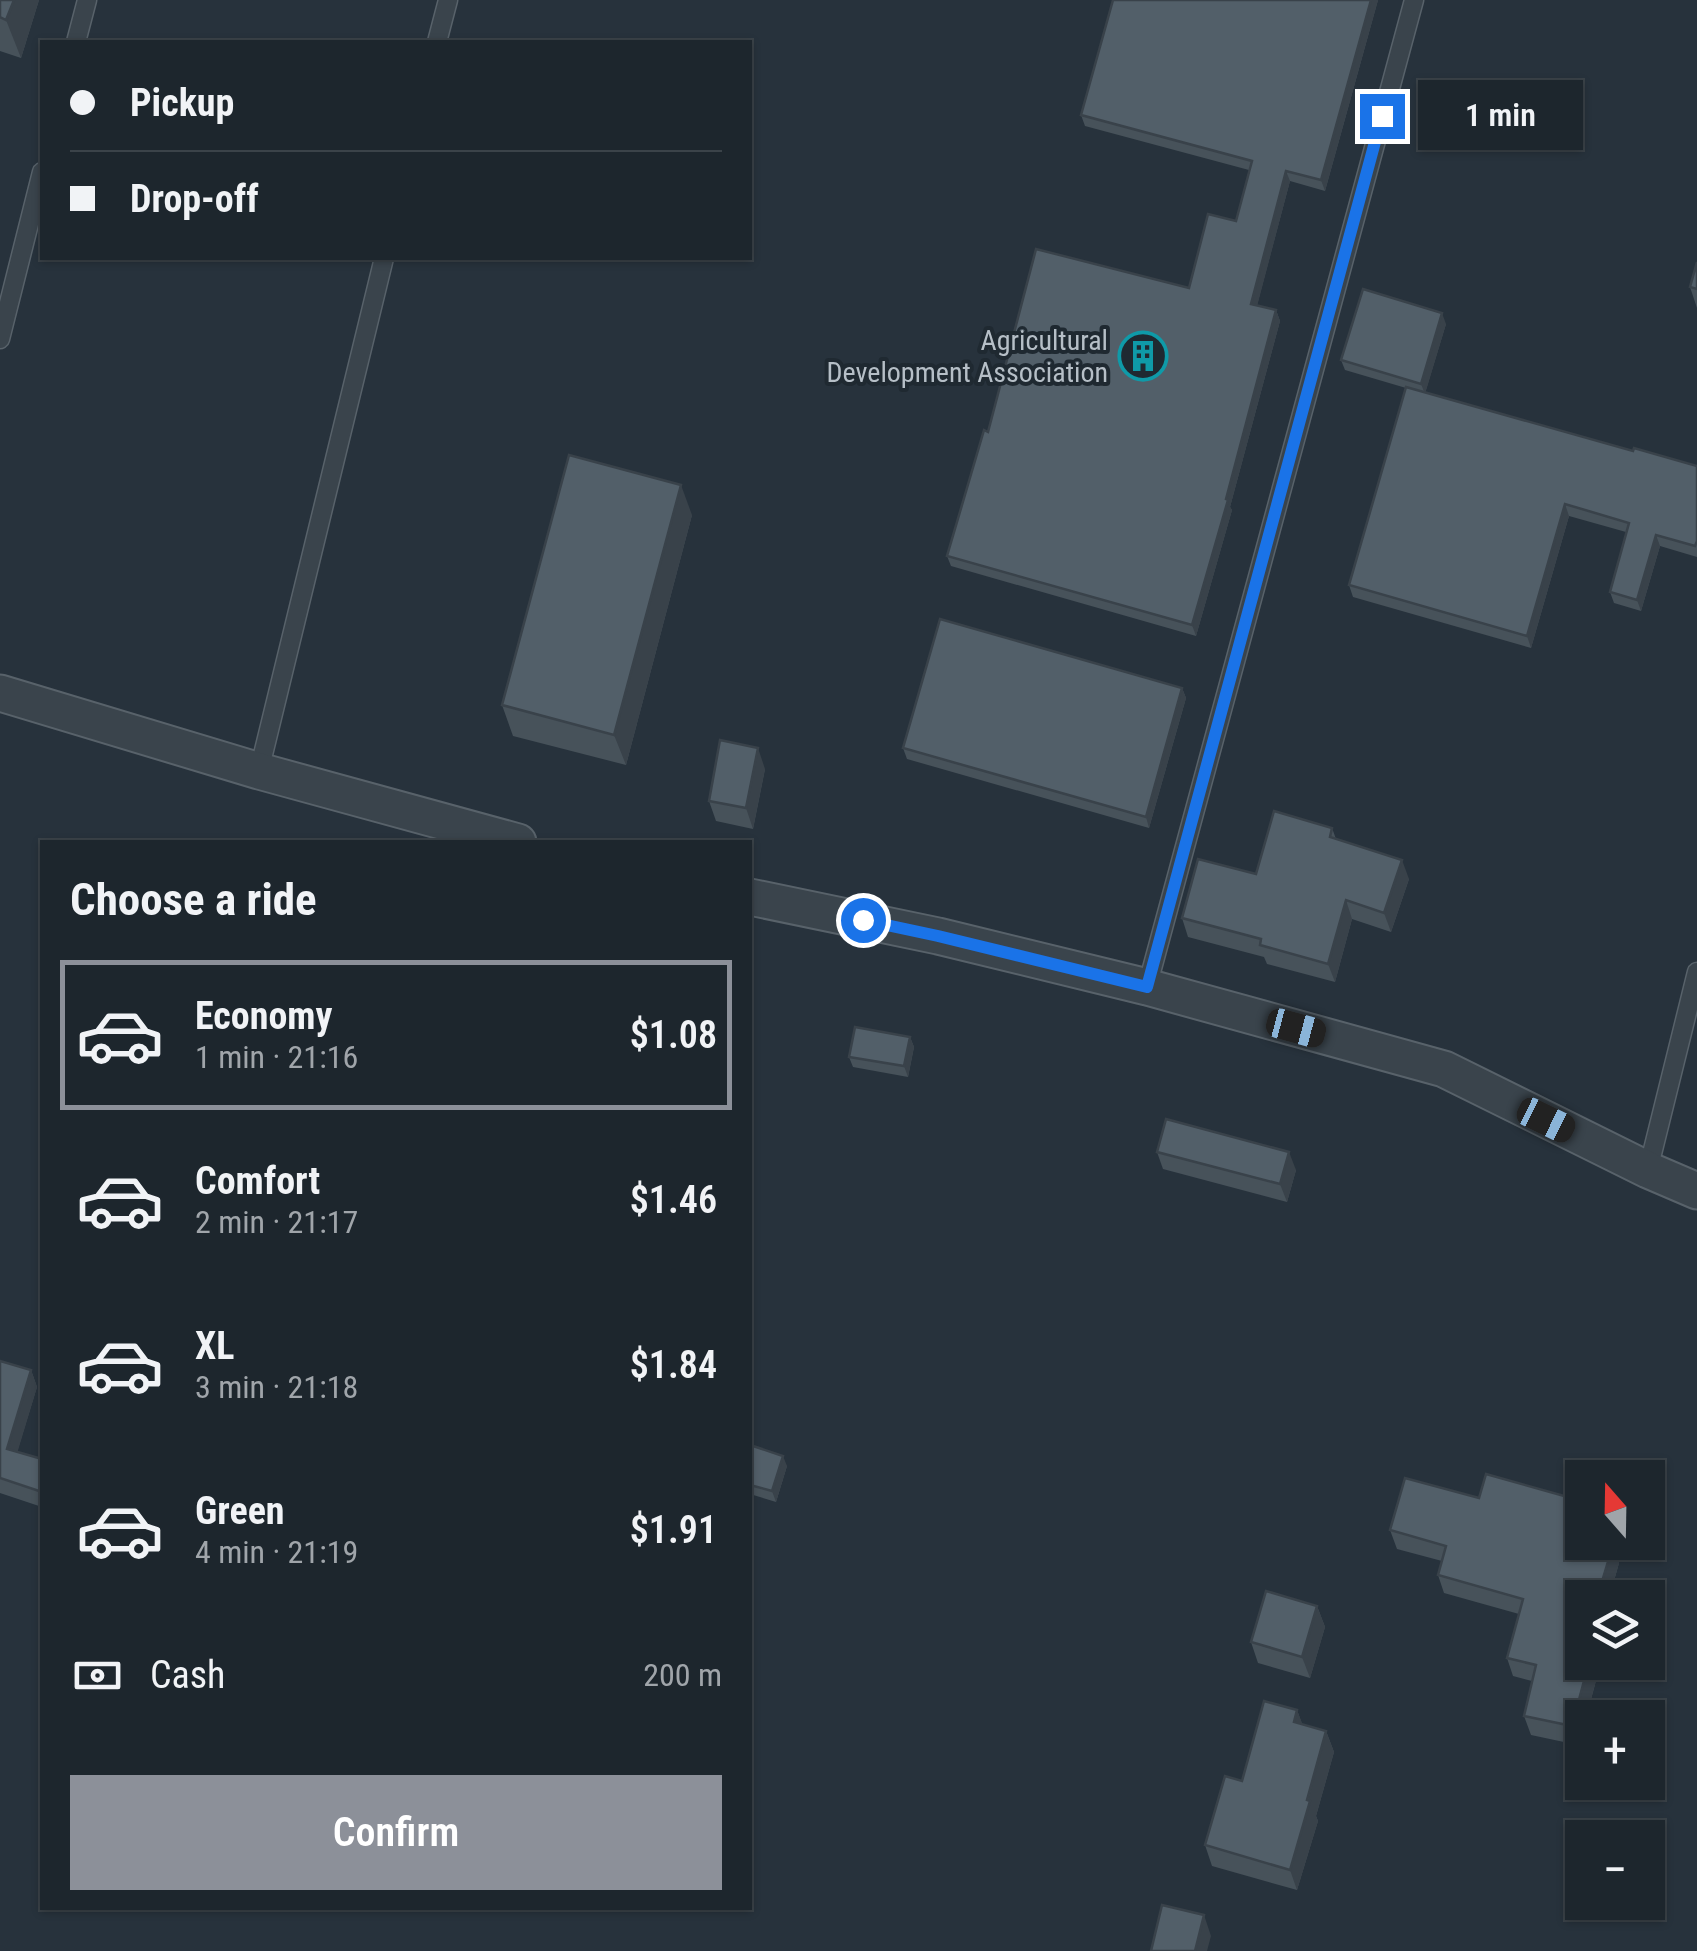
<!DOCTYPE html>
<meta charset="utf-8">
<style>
:root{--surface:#1d262d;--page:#252e35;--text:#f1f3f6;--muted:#a0a5aa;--line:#3b4349;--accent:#8c9099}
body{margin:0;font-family:"Roboto Condensed",sans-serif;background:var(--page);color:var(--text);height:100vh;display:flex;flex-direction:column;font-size:38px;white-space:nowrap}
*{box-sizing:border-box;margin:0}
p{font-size:32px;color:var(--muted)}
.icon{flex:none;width:55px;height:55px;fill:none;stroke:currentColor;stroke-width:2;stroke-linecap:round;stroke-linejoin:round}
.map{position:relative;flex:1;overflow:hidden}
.panel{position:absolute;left:40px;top:840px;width:712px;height:1070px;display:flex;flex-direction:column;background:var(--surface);border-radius:0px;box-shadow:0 2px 8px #0004,0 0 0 2px var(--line)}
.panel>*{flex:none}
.hud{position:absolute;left:40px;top:40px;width:712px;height:220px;border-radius:0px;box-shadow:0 2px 8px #0004,0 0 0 2px var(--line);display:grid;align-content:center;height:220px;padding:0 30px;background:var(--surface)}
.needle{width:65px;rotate:340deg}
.tools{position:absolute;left:1565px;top:1460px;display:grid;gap:20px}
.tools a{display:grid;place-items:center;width:100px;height:100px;border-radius:0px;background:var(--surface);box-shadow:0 2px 8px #0004,0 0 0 2px var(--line);font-size:50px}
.end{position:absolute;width:45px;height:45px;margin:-22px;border:12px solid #1a73e8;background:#fff;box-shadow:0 0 0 5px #fff}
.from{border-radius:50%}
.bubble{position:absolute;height:70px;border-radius:0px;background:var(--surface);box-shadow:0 2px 8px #0004,0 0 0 2px var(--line);font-size:32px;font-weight:600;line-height:70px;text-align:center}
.car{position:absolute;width:30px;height:60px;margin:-30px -15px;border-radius:12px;box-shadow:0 0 8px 2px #0007;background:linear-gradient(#222 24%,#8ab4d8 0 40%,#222 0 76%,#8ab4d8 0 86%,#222 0)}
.hud b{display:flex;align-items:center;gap:35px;height:95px;font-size:38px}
.hud b+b{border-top:2px solid var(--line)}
.hud i{width:25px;height:25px;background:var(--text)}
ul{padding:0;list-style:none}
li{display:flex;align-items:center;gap:30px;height:150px;margin:0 20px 15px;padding:0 10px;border:5px solid transparent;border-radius:0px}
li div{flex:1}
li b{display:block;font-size:38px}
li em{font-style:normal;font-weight:600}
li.current{border-color:var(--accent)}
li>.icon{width:90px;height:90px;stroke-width:1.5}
h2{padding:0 30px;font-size:45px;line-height:120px}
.pay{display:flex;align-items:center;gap:25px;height:110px;padding:0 30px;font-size:38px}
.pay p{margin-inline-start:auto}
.cta{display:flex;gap:20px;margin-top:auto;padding:20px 30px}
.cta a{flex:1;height:115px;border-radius:0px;background:var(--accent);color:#fff;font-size:40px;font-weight:600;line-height:115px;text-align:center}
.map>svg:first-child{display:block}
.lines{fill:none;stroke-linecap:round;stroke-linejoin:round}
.lane-casing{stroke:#58626a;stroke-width:21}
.street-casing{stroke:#58626a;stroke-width:39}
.lane{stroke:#3a444c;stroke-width:18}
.street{stroke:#3a444c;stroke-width:35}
.wall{fill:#47525a}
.shaded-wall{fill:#39424a}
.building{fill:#525f69;stroke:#39424a;stroke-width:2.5}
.route{stroke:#1a73e8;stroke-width:12}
.labels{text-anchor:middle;stroke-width:8;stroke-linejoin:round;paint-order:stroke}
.poi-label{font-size:28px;fill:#b6bfc7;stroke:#1f2931;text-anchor:end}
</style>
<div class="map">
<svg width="1697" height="1951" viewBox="0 0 1697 1951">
<rect width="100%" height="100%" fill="#27323c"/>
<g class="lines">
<!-- lane casing -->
<g class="lane-casing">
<g id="lane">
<polyline points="76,42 87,0"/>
<polyline points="437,42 448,0"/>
<polyline points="0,339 42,172"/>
<polyline points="259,771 384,258"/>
<polyline points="1147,987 1414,0"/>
<polyline points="1648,1170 1697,972"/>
</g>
</g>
<!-- street casing -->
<g class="street-casing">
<g id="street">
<polyline points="0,693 259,771 518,842"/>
<polyline points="750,897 938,936 1147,987 1444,1069 1648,1170 1697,1191"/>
</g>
</g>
<!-- lane -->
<use href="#lane" class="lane"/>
<!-- street -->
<use href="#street" class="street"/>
</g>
<!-- wall -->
<g class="wall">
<polygon points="0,0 39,0 21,58 0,51"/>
<polygon points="1378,0 1325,191 1290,181 1257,305 1276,310 1280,321 1230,507 1232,510 1196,636 951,566 947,556 988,432 1189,288 1236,221 1249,170 1085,126 1081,115"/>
<polygon points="1697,262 1697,308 1690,287"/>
<polygon points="1446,324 1425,393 1633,451 1697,466 1697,557 1660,546 1641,611 1614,603 1610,592 1626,532 1569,516 1531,648 1353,597 1349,585 1406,388 1345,370 1341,360"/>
<polygon points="692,515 626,765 513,736 502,705"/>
<polygon points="1182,688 1186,698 1149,828 907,759 903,748"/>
<polygon points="765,769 753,829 716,821 709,801"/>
<polygon points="1332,828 1336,839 1409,879 1391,932 1352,919 1335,982 1267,964 1264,957 1188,937 1182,918"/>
<polygon points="910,1037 914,1047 908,1077 853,1067 849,1057"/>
<polygon points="1157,1152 1296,1170 1287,1202 1163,1169"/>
<polygon points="0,1361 31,1370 37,1387 17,1452 42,1459 42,1507 0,1493"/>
<polygon points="750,1445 787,1466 776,1502 750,1494"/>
<polygon points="1390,1530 1617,1558 1619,1563 1612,1588 1582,1598 1582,1662 1601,1662 1586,1718 1582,1718 1578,1745 1531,1735 1524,1716 1532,1681 1513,1676 1507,1658 1519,1614 1444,1593 1438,1575 1442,1561 1397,1549"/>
<polygon points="1317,1606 1325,1627 1310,1678 1258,1663 1251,1642"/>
<polygon points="1297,1710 1302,1724 1326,1731 1334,1752 1316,1816 1318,1821 1297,1890 1212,1866 1205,1845 1242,1781"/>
</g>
<!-- shaded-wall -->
<g class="shaded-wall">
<polygon points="14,0 39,0 21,58 6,20"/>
<polygon points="1371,0 1378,0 1325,191 1321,180"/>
<polygon points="1286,171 1290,181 1255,314 1251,304"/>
<polygon points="1276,310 1280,321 1230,507 1232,510 1196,636 1192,625"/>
<polygon points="1442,313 1446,324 1425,394 1421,384"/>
<polygon points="681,485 692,515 626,765 614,735"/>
<polygon points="1565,504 1569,516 1531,648 1527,636"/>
<polygon points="1656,535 1660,546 1641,611 1637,600"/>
<polygon points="1182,688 1186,698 1149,828 1146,817"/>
<polygon points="758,748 765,769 753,829 746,808"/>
<polygon points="1402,860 1409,879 1391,932 1384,913"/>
<polygon points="1346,900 1352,919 1335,982 1328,964"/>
<polygon points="910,1037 914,1047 908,1077 904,1066"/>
<polygon points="1289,1152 1296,1170 1287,1202 1280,1184"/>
<polygon points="31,1370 37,1387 13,1467 7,1449"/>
<polygon points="783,1456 787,1466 776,1502 772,1491"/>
<polygon points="1610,1542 1622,1542 1617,1558 1619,1563 1609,1598 1601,1585"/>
<polygon points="1317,1606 1325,1627 1310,1678 1302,1657"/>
<polygon points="1589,1662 1601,1662 1586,1718 1582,1718 1582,1730 1578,1745 1572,1726"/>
<polygon points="1297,1710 1305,1731 1294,1722"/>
<polygon points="1326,1731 1334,1752 1316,1816 1318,1821 1297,1890 1290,1870"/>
<polygon points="1204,1915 1211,1936 1207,1951 1195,1951"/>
</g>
<!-- building -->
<g class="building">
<polygon points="0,0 14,0 6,20 0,17"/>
<polygon points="1113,0 1371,0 1321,180 1286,171 1251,304 1276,310 1226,499 1228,500 1192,625 947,556 984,430 988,432 1036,249 1189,288 1208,214 1236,221 1252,161 1081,115"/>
<polygon points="1697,262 1697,289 1690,287"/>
<polygon points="1363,289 1442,313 1421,384 1341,360"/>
<polygon points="1406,387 1633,451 1634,448 1697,466 1697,541 1695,546 1656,535 1637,600 1610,592 1629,523 1565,504 1527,636 1349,585"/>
<polygon points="569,455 681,485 614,735 502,705"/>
<polygon points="940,619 1182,688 1146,817 903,748"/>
<polygon points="720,740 758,748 746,808 709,801"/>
<polygon points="1274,811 1332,828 1330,837 1402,860 1384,913 1346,900 1328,964 1260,945 1261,939 1182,918 1198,859 1256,874"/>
<polygon points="855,1027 910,1037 904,1066 849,1057"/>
<polygon points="1166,1119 1289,1152 1280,1184 1157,1152"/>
<polygon points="0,1361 31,1370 7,1449 42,1459 42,1492 0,1478"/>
<polygon points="750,1445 783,1456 772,1491 750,1485"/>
<polygon points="1486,1474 1582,1501 1582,1542 1610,1542 1609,1544 1613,1545 1601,1585 1614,1589 1612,1598 1582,1598 1582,1662 1589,1662 1572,1726 1524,1716 1536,1665 1507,1658 1523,1599 1438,1575 1446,1546 1390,1530 1405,1478 1479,1498"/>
<polygon points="1266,1591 1317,1606 1302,1657 1251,1642"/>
<polygon points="1264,1701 1297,1710 1294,1722 1326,1731 1307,1800 1310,1801 1290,1870 1205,1845 1225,1776 1242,1781"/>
<polygon points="1162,1905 1204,1915 1195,1951 1151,1951"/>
</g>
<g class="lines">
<!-- route -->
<polyline class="route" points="863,920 938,936 1147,987 1382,116"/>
</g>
<!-- icons -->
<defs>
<g id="building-ring" transform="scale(2.5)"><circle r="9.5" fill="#1f2931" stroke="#0f9aa8" stroke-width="1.5"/><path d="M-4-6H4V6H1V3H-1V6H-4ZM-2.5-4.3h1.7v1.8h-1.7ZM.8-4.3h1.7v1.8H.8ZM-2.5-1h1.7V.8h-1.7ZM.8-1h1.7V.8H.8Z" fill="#0f9aa8"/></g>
</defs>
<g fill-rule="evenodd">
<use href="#building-ring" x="1143" y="356"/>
</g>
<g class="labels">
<!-- poi labels -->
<g class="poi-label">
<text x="1108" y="350">Agricultural<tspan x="1108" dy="32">Development Association</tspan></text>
</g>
</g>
</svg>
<div class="tools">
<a><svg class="needle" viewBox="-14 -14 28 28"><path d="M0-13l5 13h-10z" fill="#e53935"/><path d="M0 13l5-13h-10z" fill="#a0a5aa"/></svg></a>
<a><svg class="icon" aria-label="layers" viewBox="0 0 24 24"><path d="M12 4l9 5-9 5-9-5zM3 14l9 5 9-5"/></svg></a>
<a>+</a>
<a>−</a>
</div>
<i class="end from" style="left:863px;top:920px"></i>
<i class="end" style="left:1382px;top:116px"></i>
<div class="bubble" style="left:1418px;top:80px;width:165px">1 min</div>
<i class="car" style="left:1296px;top:1028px;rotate:105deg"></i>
<i class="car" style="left:1546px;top:1120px;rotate:116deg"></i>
<div class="hud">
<b><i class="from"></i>Pickup</b>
<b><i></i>Drop-off</b>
</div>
<section class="panel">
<h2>Choose a ride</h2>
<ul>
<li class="current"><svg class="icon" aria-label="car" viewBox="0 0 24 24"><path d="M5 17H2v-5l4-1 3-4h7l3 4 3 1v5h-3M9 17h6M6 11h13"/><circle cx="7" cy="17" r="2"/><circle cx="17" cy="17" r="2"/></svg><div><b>Economy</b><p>1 min · 21:16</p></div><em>$1.08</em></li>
<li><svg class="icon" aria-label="car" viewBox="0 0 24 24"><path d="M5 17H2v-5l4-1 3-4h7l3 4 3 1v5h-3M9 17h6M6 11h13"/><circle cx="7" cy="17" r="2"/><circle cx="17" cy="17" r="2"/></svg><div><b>Comfort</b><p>2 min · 21:17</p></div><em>$1.46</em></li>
<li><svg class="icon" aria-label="car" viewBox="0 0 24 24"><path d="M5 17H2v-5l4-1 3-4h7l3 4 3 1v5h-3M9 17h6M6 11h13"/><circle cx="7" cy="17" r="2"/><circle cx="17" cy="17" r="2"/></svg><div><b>XL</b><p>3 min · 21:18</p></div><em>$1.84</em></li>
<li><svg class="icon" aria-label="car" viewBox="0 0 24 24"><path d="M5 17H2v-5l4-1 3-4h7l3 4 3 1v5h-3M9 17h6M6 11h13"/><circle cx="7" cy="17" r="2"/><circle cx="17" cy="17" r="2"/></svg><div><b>Green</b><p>4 min · 21:19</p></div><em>$1.91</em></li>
</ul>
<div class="pay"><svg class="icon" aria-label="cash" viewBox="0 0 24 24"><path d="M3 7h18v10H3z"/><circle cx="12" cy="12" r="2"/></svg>Cash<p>200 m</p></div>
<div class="cta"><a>Confirm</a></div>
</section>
</div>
